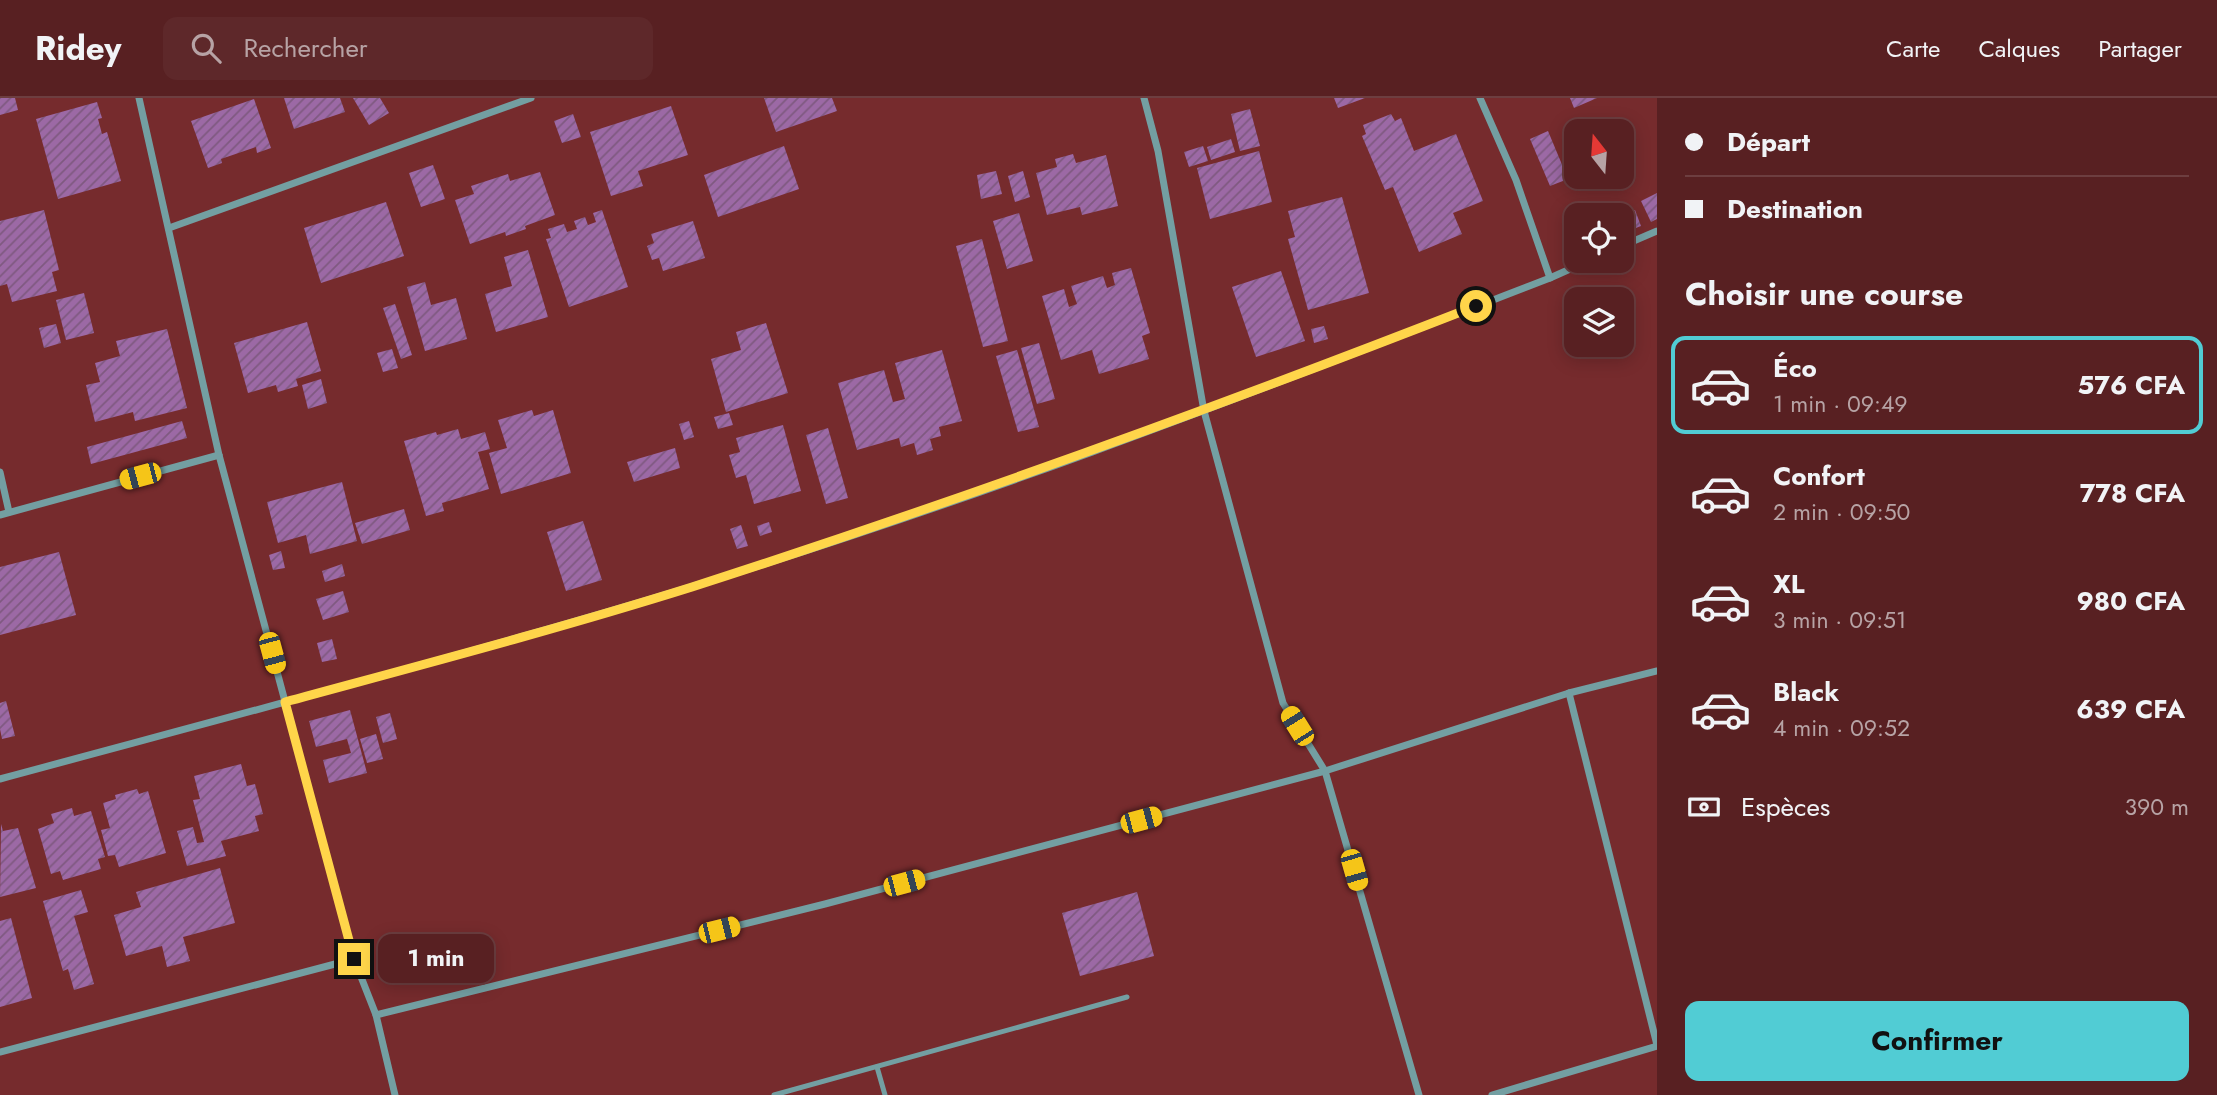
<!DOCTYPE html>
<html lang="fr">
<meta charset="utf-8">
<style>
:root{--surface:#582022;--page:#5e282a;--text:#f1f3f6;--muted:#b7a3a5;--line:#6d3e40;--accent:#51ccd4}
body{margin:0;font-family:Jost,sans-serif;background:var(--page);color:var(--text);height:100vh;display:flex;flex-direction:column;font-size:26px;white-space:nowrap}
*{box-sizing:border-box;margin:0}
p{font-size:23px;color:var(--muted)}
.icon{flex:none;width:38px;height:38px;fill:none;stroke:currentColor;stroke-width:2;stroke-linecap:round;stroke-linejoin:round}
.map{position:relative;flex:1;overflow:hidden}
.side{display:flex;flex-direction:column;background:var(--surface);width:560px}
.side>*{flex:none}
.hud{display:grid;align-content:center;height:154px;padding:0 28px;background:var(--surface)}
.needle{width:46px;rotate:343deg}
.tools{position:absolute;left:1564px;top:21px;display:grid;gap:14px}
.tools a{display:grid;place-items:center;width:70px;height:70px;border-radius:14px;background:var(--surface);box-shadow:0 4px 18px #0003,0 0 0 2px var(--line);font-size:35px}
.end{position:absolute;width:32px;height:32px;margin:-16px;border:9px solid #ffd54a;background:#111;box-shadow:0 0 0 4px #111}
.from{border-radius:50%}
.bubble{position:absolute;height:49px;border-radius:14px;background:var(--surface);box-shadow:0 4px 18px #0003,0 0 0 2px var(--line);font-size:23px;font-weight:700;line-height:49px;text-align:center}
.car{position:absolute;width:21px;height:42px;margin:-21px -10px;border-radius:9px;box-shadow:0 0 5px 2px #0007;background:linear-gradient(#f5c518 24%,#345 0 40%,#f5c518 0 76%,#345 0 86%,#f5c518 0)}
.hud b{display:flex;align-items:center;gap:24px;height:66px;font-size:26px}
.hud b+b{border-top:2px solid var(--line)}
.hud i{width:18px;height:18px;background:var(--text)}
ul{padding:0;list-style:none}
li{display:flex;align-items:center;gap:21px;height:98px;margin:0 14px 10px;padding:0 14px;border:4px solid transparent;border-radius:14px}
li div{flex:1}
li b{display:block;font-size:26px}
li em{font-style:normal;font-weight:700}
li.on{border-color:var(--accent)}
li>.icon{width:63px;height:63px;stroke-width:1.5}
h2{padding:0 28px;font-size:32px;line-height:84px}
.pay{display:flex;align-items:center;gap:18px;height:77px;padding:0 28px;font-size:26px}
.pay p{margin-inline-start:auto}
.primary-button{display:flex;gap:14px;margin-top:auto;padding:14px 28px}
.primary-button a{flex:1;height:80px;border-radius:14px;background:var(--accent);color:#111;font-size:28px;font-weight:700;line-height:80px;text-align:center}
header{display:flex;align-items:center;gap:42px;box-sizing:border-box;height:98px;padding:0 35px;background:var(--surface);border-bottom:2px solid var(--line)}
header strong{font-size:33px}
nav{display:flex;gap:38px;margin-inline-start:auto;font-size:24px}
.search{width:490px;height:63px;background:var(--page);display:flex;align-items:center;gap:18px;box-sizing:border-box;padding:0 24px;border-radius:14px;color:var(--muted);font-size:26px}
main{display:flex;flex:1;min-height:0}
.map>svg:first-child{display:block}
.building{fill:url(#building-hatch)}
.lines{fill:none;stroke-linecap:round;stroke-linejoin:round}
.lane{stroke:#739fa2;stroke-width:5}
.street{stroke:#739fa2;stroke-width:7}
.route{stroke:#ffd54a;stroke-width:9}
</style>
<header>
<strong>Ridey</strong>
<div class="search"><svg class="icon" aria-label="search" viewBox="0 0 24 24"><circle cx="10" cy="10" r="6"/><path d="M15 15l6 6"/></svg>Rechercher</div>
<nav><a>Carte</a><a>Calques</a><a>Partager</a></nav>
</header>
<main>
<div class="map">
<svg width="1657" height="997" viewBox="0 0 1657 997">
<defs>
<pattern id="building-hatch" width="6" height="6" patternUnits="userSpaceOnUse" patternTransform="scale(1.75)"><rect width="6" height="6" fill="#9c69a5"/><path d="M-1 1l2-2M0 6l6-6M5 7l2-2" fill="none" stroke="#7f5980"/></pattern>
</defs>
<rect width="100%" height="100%" fill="#762b2d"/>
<!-- building -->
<g class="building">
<polygon points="0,0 15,0 18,12 0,17"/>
<polygon points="284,0 340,0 345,14 294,31"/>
<polygon points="353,0 380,0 389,15 369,27"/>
<polygon points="764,0 832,0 837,13 776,34"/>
<polygon points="1334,0 1365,0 1338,10"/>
<polygon points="1570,0 1597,0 1574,10"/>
<polygon points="254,1 271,50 257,55 256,49 221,61 222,65 208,70 191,23"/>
<polygon points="97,4 102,20 98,21 102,36 107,34 121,83 58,101 36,21"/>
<polygon points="671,8 688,57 638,73 643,88 611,98 590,34"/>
<polygon points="1250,11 1260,48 1240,53 1231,16"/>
<polygon points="573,16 581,39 562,45 554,23"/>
<polygon points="1391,16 1395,23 1401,20 1414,53 1456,36 1483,103 1453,115 1462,136 1419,154 1393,89 1385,92 1362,38 1366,36 1363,27"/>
<polygon points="1548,33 1568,81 1550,88 1530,41"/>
<polygon points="1231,41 1235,54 1211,62 1207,49"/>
<polygon points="784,48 799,91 718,119 704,77"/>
<polygon points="1203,48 1208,63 1189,69 1184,54"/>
<polygon points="1259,53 1272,104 1210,121 1197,70"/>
<polygon points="1073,56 1076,65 1106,57 1118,108 1082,117 1080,109 1047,117 1036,75 1057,69 1055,61"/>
<polygon points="433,67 445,101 421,109 409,75"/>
<polygon points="996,73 1002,96 981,101 977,77"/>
<polygon points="1023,73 1030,99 1015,104 1008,78"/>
<polygon points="540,74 555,117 525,128 526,131 506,138 505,134 470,146 455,102 474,96 471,88 508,76 510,83"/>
<polygon points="1657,95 1657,121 1651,124 1641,103"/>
<polygon points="1342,99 1369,195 1308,212 1288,141 1295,139 1288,113"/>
<polygon points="386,104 404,158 321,185 304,130"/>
<polygon points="44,112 59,172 52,174 57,193 12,204 7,186 0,188 0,123"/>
<polygon points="602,112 628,189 569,209 546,141 551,140 548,131 564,126 567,134 577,131 574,123 585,119 588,127 596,124 593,115"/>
<polygon points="1635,112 1641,128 1623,135 1622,117"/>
<polygon points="1019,115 1033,163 1007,171 993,123"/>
<polygon points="693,123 705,160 663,173 659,160 652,162 647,148 654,145 651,136"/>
<polygon points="982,141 1008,243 983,249 956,148"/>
<polygon points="528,152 548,219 496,234 485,196 512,188 504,159"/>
<polygon points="1131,170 1150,235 1142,238 1149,261 1099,276 1092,252 1061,262 1042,198 1064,191 1069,209 1077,206 1071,188 1103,178 1107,190 1115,187 1112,175"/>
<polygon points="1281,173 1305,243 1256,259 1232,189"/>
<polygon points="425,184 431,207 456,200 467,241 425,253 407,189"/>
<polygon points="84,195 94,235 66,242 56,202"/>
<polygon points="395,206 412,257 401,261 383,210"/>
<polygon points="307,224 321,273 296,281 298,288 278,294 276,287 248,295 234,245"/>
<polygon points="766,225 788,295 726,314 711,261 741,252 736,234"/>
<polygon points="56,226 61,245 44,250 39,230"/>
<polygon points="1324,228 1328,241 1314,245 1311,231"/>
<polygon points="167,231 187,310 135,323 133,314 95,324 86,287 100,284 95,265 120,258 116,243"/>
<polygon points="1039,245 1055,301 1037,306 1021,250"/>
<polygon points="392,251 398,270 383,274 377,255"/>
<polygon points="942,252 962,323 939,329 941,338 930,341 933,352 917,357 914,345 901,349 899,340 857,352 838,285 884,272 893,304 905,301 895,265"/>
<polygon points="1017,252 1039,329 1018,334 996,258"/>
<polygon points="321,281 327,305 308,311 302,287"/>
<polygon points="532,312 534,318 553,312 571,375 501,396 489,355 507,350 498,322"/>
<polygon points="729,315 733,327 718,331 714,319"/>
<polygon points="182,323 187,340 91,366 87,349"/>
<polygon points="689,323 694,339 684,342 679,326"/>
<polygon points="783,327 801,393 754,406 746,377 736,380 729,357 740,354 736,340"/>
<polygon points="828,330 848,400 826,406 806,337"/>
<polygon points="458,331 461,341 485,334 490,351 478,354 489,391 442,405 444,413 426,418 404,343 436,334 437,337"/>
<polygon points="675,350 680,370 634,384 627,364"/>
<polygon points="342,384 357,443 310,456 306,437 278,445 267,404"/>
<polygon points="404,411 410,432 362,446 355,425"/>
<polygon points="583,423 602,482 566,493 547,434"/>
<polygon points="769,424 772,434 760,438 757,428"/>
<polygon points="741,427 748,448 737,451 730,431"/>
<polygon points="281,453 285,470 273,472 269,457"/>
<polygon points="59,454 76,517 0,537 0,469"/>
<polygon points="342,466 345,478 325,484 322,473"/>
<polygon points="343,493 349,514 323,522 316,501"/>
<polygon points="332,541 337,561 322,564 317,545"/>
<polygon points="6,603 15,638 2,641 0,631 0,605"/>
<polygon points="350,612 367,675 329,685 323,662 351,655 347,641 316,649 309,623"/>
<polygon points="390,615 397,641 383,645 376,619"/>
<polygon points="376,636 383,661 367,665 360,641"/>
<polygon points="241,666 247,688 255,686 263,716 255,718 259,733 221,743 226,758 187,768 177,733 193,729 197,745 204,744 193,702 200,701 194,678"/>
<polygon points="137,691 139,696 148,693 166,755 119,769 115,757 108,758 101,732 110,730 103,705 116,701 115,697"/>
<polygon points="72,710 74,718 91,713 105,759 98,761 101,771 63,782 60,773 51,776 38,731 54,725 51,716"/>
<polygon points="1,726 3,733 18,730 36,790 0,799"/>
<polygon points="220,770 235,825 183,839 190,863 167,869 162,848 126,858 114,817 141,809 136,794"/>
<polygon points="81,792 88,814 74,818 94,886 74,892 68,871 63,873 43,803"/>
<polygon points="1137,794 1154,858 1080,878 1062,815"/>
<polygon points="11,820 32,900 0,909 0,823"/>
</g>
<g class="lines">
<!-- lane -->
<g class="lane">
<polyline points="877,969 885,997"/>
<polyline points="774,997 1127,899"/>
</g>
<!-- street -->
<g class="street">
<polyline points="139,0 219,357 354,861 376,917 825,806 1325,673 1569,595 1657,573"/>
<polyline points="1144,0 1158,53 1204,313 1283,605 1325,673 1419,997"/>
<polyline points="1480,0 1516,82 1550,180"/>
<polyline points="169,130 531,0"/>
<polyline points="1622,148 1657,133"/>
<polyline points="0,374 9,414"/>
<polyline points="0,417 219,357"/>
<polyline points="1569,595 1657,947"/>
<path d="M0 681C229 619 459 559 687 490 980 402 1265 290 1550 180L1588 163"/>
<polyline points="376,917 395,997"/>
<polyline points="0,954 354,861"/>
<polyline points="1492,997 1657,948"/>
</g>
</g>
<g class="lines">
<!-- route -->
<path class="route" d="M354 861 285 604C421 567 558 531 692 489 956 404 1217 309 1476 208"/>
</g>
</svg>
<div class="tools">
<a><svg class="needle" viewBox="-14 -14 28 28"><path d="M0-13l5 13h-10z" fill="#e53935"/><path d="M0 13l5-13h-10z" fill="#b7a3a5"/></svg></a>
<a><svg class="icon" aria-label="locate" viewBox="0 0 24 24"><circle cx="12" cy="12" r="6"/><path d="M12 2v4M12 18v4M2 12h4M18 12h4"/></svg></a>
<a><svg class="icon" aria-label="layers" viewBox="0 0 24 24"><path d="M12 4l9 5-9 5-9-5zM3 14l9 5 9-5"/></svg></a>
</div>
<i class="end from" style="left:1476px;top:208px"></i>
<i class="end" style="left:354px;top:861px"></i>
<div class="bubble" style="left:378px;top:836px;width:116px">1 min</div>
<i class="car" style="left:140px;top:378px;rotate:255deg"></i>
<i class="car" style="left:272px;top:555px;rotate:165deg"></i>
<i class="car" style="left:1297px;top:628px;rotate:328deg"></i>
<i class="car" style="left:1141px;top:722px;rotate:75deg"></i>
<i class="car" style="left:1354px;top:772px;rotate:164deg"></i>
<i class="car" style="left:904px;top:785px;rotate:75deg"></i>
<i class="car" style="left:719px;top:832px;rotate:76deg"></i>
</div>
<section class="side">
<div class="hud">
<b><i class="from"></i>Départ</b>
<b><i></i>Destination</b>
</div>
<h2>Choisir une course</h2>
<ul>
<li class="on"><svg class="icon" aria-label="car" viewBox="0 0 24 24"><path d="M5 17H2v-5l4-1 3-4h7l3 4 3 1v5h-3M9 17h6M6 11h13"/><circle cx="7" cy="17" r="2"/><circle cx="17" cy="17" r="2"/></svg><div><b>Éco</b><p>1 min · 09:49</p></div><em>576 CFA</em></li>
<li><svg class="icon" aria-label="car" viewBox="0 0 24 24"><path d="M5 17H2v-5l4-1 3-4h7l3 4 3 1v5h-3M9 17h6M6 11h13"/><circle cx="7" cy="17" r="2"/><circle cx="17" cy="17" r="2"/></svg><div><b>Confort</b><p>2 min · 09:50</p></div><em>778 CFA</em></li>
<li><svg class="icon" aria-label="car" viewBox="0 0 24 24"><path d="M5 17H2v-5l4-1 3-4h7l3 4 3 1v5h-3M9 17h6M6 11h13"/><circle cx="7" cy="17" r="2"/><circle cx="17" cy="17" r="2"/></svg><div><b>XL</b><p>3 min · 09:51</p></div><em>980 CFA</em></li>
<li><svg class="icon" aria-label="car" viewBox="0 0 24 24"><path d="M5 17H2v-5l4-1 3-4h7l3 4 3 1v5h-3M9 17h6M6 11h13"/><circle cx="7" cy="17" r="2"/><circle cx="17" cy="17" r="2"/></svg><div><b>Black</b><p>4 min · 09:52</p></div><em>639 CFA</em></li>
</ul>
<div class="pay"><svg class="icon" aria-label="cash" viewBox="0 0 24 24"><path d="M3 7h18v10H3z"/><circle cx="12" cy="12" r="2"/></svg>Espèces<p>390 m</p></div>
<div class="primary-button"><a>Confirmer</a></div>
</section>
</main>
